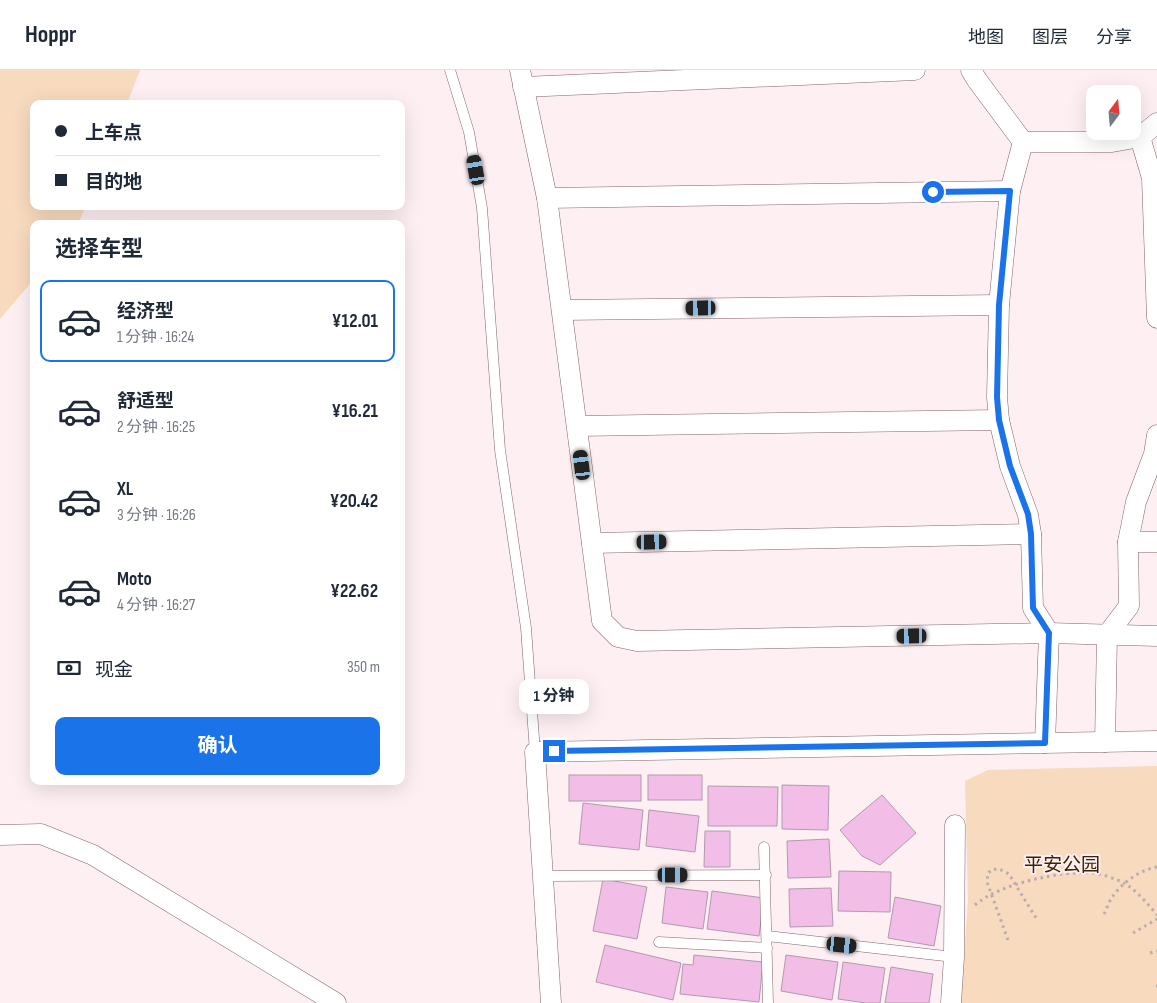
<!DOCTYPE html>
<html lang="zh">
<meta charset="utf-8">
<style>
:root{--surface:#fff;--page:#f2f2f3;--text:#1f2937;--muted:#747a83;--line:#e0e1e3;--accent:#1a73e8}
body{margin:0;font-family:"Sofia Sans Condensed","Noto Sans SC",sans-serif;background:var(--page);color:var(--text);height:100vh;display:flex;flex-direction:column;font-size:19px;white-space:nowrap}
*{box-sizing:border-box;margin:0}
p{font-size:16px;color:var(--muted)}
.icon{flex:none;width:28px;height:28px;fill:none;stroke:currentColor;stroke-width:2;stroke-linecap:round;stroke-linejoin:round}
.map{position:relative;flex:1;overflow:hidden}
.side{position:absolute;left:30px;top:150px;width:375px;height:565px;display:flex;flex-direction:column;background:var(--surface);border-radius:10px;box-shadow:0 5px 20px #0002}
.side>*{flex:none}
.banner{position:absolute;left:30px;top:30px;width:375px;height:110px;border-radius:10px;box-shadow:0 5px 20px #0002;display:grid;align-content:center;height:110px;padding:0 25px;background:var(--surface)}
.needle{width:32px;rotate:16deg}
.tools{position:absolute;left:1086px;top:15px;display:grid;gap:10px}
.tools a{display:grid;place-items:center;width:55px;height:55px;border-radius:10px;background:var(--surface);box-shadow:0 5px 20px #0002;font-size:25px}
.end{position:absolute;width:22px;height:22px;margin:-11px;border:6px solid #1a73e8;background:#fff;box-shadow:0 0 0 2px #fff}
.from{border-radius:50%}
.bubble{position:absolute;height:35px;border-radius:10px;background:var(--surface);box-shadow:0 5px 20px #0002;font-size:16px;font-weight:700;line-height:35px;text-align:center}
.car{position:absolute;width:15px;height:30px;margin:-15px -8px;border-radius:6px;box-shadow:0 0 4px 1px #0007;background:linear-gradient(#222 24%,#8ab4d8 0 40%,#222 0 76%,#8ab4d8 0 86%,#222 0)}
.banner b{display:flex;align-items:center;gap:18px;height:48px;font-size:19px}
.banner b+b{border-top:1px solid var(--line)}
.banner i{width:12px;height:12px;background:var(--text)}
ul{padding:0;list-style:none}
li{display:flex;align-items:center;gap:15px;height:82px;margin:0 10px 8px;padding:0 15px;border:2px solid transparent;border-radius:10px}
li div{flex:1}
li b{display:block;font-size:19px}
li em{font-style:normal;font-weight:700}
li.current{border-color:var(--accent)}
li>.icon{width:45px;height:45px;stroke-width:1.5}
h2{padding:0 25px;font-size:22px;line-height:60px}
.pay{display:flex;align-items:center;gap:12px;height:55px;padding:0 25px;font-size:19px}
.pay p{margin-inline-start:auto}
.action{display:flex;gap:10px;margin-top:auto;padding:10px 25px}
.action a{flex:1;height:58px;border-radius:10px;background:var(--accent);color:#fff;font-size:20px;font-weight:700;line-height:58px;text-align:center}
header{display:flex;align-items:center;gap:30px;box-sizing:border-box;height:70px;padding:0 25px;background:var(--surface);border-bottom:1px solid var(--line)}
header strong{font-size:24px}
nav{display:flex;gap:28px;margin-inline-start:auto;font-size:18px}
.map>svg:first-child{display:block}
.green{fill:#f8dabe}
.building{fill:#f2bee7;stroke:#b29aad}
.lines{fill:none;stroke-linecap:round;stroke-linejoin:round}
.lane-casing{stroke:#82656b;stroke-width:11}
.street-casing{stroke:#82656b;stroke-width:21}
.path{stroke:#baacaf;stroke-width:3;stroke-dasharray:2.5 4;stroke-linecap:butt}
.lane{stroke:#fff;stroke-width:10}
.street{stroke:#fff;stroke-width:20}
.route{stroke:#1a73e8;stroke-width:6}
.labels{text-anchor:middle;stroke-width:4;stroke-linejoin:round;paint-order:stroke}
.park-label{font-size:19px;fill:#3e2100;stroke:#fdeff2}
</style>
<header>
<strong>Hoppr</strong>
<nav><a>地图</a><a>图层</a><a>分享</a></nav>
</header>
<div class="map">
<svg width="1157" height="933" viewBox="0 0 1157 933">
<rect width="100%" height="100%" fill="#fdeff2"/>
<!-- green -->
<g class="green">
<polygon points="0,0 140,0 127,34 34,34 34,136 86,136 78,154 34,154 34,209 0,249"/>
<polygon points="1157,696 1157,933 961,933 968,829 965,711 988,700"/>
</g>
<!-- building -->
<g class="building">
<rect x="569" y="705" width="72" height="26"/>
<rect x="648" y="705" width="54" height="25"/>
<polygon points="782,715 829,716 828,760 782,759"/>
<polygon points="708,716 778,717 777,756 708,756"/>
<polygon points="882,725 916,763 880,795 862,786 840,760"/>
<polygon points="583,733 643,740 639,780 579,774"/>
<polygon points="649,740 699,746 695,782 646,776"/>
<polygon points="705,761 730,761 730,797 704,797"/>
<polygon points="829,769 831,807 788,808 787,771"/>
<polygon points="839,801 891,802 890,842 838,841"/>
<polygon points="603,809 647,817 637,869 593,861"/>
<polygon points="666,817 708,822 703,859 662,853"/>
<polygon points="831,818 833,856 790,857 789,819"/>
<polygon points="712,821 764,828 759,866 707,859"/>
<polygon points="895,827 941,836 934,876 888,868"/>
<polygon points="605,875 681,893 673,930 596,912"/>
<polygon points="694,885 763,892 759,932 680,924 683,894 693,895"/>
<polygon points="786,885 838,892 832,930 781,921"/>
<polygon points="843,892 885,898 880,933 866,933 838,929"/>
<polygon points="891,897 933,904 929,933 885,933"/>
</g>
<g class="lines">
<!-- lane casing -->
<g class="lane-casing">
<g id="lane">
<polyline points="450,0 469,62 482,138 500,380 526,558 535,682"/>
<polyline points="764,777 768,933"/>
<polyline points="543,806 766,805"/>
<polyline points="767,866 954,887"/>
<polyline points="659,872 767,878"/>
</g>
</g>
<!-- street casing -->
<g class="street-casing">
<g id="street">
<polyline points="520,0 547,128 602,551 618,567 637,571 1049,563 1157,566"/>
<polyline points="971,0 977,10 1023,72"/>
<polyline points="523,17 915,0"/>
<polyline points="1140,67 1152,108 1157,248"/>
<polyline points="547,128 1010,121"/>
<polyline points="562,240 999,235"/>
<polyline points="577,356 999,350"/>
<polyline points="1128,472 1157,472"/>
<polyline points="592,473 1031,464"/>
<polyline points="1105,672 1107,565 1129,536 1128,472 1136,432 1154,384 1157,365"/>
<polyline points="1045,673 1049,563 1033,538 1031,464 1028,445 1010,396 999,350 997,327 999,235 1010,121 1023,72 1112,72 1140,67 1157,53"/>
<polyline points="0,765 41,764 93,785 336,933"/>
<polyline points="551,933 535,682 1157,671"/>
<polyline points="951,933 954,887 955,755"/>
</g>
</g>
<!-- path -->
<g class="path">
<path d="M975 835C999 814 1059 801 1091 803 1100 803 1116 809 1124 813 1135 819 1149 835 1157 845"/>
<path d="M1104 844C1107 838 1109 831 1113 826 1123 812 1140 800 1157 797"/>
<polyline points="1133,863 1157,849"/>
<polyline points="1008,870 987,812 988,803 993,799 1001,800 1009,804 1036,848"/>
<polyline points="1150,883 1157,881"/>
<polyline points="1156,916 1157,916"/>
</g>
<!-- lane -->
<use href="#lane" class="lane"/>
<!-- street -->
<use href="#street" class="street"/>
</g>
<g class="lines">
<!-- route -->
<polyline class="route" points="554,681 1045,673 1049,563 1033,538 1031,464 1028,444 1010,396 999,350 997,327 999,235 1010,121 933,122"/>
</g>
<g class="labels">
<!-- park labels -->
<g class="park-label">
<text x="1062" y="801">平安公园</text>
</g>
</g>
</svg>
<div class="tools">
<a><svg class="needle" viewBox="-14 -14 28 28"><path d="M0-13l5 13h-10z" fill="#e53935"/><path d="M0 13l5-13h-10z" fill="#747a83"/></svg></a>
</div>
<i class="end from" style="left:933px;top:122px"></i>
<i class="end" style="left:554px;top:681px"></i>
<div class="bubble" style="left:519px;top:609px;width:70px">1 分钟</div>
<i class="car" style="left:476px;top:100px;rotate:350deg"></i>
<i class="car" style="left:701px;top:238px;rotate:269deg"></i>
<i class="car" style="left:582px;top:395px;rotate:353deg"></i>
<i class="car" style="left:652px;top:472px;rotate:89deg"></i>
<i class="car" style="left:912px;top:566px;rotate:269deg"></i>
<i class="car" style="left:673px;top:805px;rotate:90deg"></i>
<i class="car" style="left:842px;top:875px;rotate:96deg"></i>
<div class="banner">
<b><i class="from"></i>上车点</b>
<b><i></i>目的地</b>
</div>
<section class="side">
<h2>选择车型</h2>
<ul>
<li class="current"><svg class="icon" aria-label="car" viewBox="0 0 24 24"><path d="M5 17H2v-5l4-1 3-4h7l3 4 3 1v5h-3M9 17h6M6 11h13"/><circle cx="7" cy="17" r="2"/><circle cx="17" cy="17" r="2"/></svg><div><b>经济型</b><p>1 分钟 · 16:24</p></div><em>¥12.01</em></li>
<li><svg class="icon" aria-label="car" viewBox="0 0 24 24"><path d="M5 17H2v-5l4-1 3-4h7l3 4 3 1v5h-3M9 17h6M6 11h13"/><circle cx="7" cy="17" r="2"/><circle cx="17" cy="17" r="2"/></svg><div><b>舒适型</b><p>2 分钟 · 16:25</p></div><em>¥16.21</em></li>
<li><svg class="icon" aria-label="car" viewBox="0 0 24 24"><path d="M5 17H2v-5l4-1 3-4h7l3 4 3 1v5h-3M9 17h6M6 11h13"/><circle cx="7" cy="17" r="2"/><circle cx="17" cy="17" r="2"/></svg><div><b>XL</b><p>3 分钟 · 16:26</p></div><em>¥20.42</em></li>
<li><svg class="icon" aria-label="car" viewBox="0 0 24 24"><path d="M5 17H2v-5l4-1 3-4h7l3 4 3 1v5h-3M9 17h6M6 11h13"/><circle cx="7" cy="17" r="2"/><circle cx="17" cy="17" r="2"/></svg><div><b>Moto</b><p>4 分钟 · 16:27</p></div><em>¥22.62</em></li>
</ul>
<div class="pay"><svg class="icon" aria-label="cash" viewBox="0 0 24 24"><path d="M3 7h18v10H3z"/><circle cx="12" cy="12" r="2"/></svg>现金<p>350 m</p></div>
<div class="action"><a>确认</a></div>
</section>
</div>
